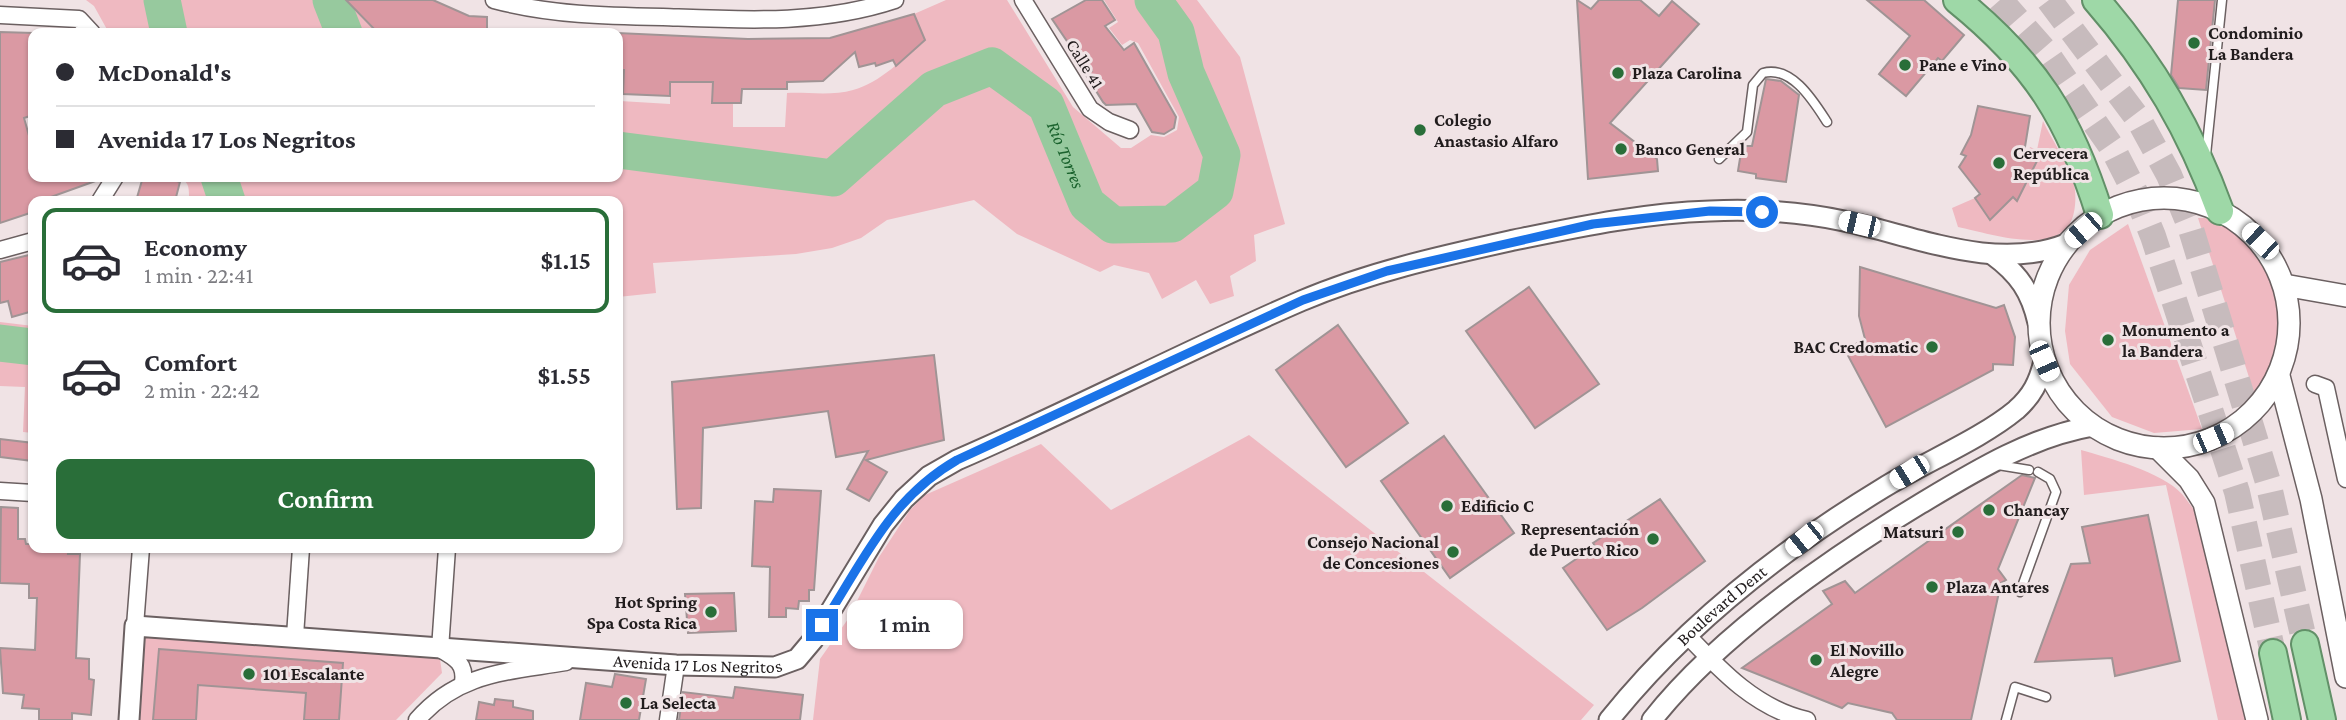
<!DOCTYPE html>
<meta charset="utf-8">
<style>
:root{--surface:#fff;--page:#f2f2f3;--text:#2b2b33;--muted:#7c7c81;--line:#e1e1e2;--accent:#296e39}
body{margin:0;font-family:"Crimson Pro",serif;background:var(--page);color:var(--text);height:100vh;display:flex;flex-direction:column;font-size:26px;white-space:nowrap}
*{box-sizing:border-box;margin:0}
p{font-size:23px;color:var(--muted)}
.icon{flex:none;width:38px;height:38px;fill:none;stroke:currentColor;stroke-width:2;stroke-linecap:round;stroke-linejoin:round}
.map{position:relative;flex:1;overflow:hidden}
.panel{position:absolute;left:28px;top:196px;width:595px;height:357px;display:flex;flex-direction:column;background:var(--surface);border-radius:14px;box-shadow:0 2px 5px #0004}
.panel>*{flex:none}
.hud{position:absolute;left:28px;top:28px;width:595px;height:154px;border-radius:14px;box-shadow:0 2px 5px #0004;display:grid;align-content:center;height:154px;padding:0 28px;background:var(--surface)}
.end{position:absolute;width:32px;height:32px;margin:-16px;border:9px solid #1a73e8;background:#fff;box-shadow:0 0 0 4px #fff}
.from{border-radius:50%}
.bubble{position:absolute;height:49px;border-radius:14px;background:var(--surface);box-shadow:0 2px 5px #0004;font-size:23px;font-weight:600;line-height:49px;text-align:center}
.car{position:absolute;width:21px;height:42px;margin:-21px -10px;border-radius:9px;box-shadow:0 0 5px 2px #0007;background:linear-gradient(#fff 24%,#345 0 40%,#fff 0 76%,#345 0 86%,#fff 0)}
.hud b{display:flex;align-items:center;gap:24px;height:66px;font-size:26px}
.hud b+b{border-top:2px solid var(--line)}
.hud i{width:18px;height:18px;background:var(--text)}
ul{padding:12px 0 0;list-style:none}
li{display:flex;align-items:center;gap:21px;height:105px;margin:0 14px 10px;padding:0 14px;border:4px solid transparent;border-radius:14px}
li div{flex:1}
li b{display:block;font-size:26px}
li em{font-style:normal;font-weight:600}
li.current{border-color:var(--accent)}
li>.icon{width:63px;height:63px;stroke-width:1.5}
.primary-button{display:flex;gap:14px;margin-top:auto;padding:14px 28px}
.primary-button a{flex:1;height:80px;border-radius:14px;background:var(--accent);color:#fff;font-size:28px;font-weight:600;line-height:80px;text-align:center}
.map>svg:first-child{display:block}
.green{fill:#efb9c1}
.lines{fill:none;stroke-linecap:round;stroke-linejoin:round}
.river{stroke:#97c99e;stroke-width:37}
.building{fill:#da99a3;stroke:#a09495;stroke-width:2}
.trunk-tunnel{stroke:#c7bbbd;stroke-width:26;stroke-dasharray:26 13;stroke-linecap:butt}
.service-casing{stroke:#6b6061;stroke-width:11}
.minor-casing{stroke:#6b6061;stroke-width:19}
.tertiary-casing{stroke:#6b6061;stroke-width:23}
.secondary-casing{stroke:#6b6061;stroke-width:24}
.trunk-casing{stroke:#629068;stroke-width:30}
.service{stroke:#fff;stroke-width:8}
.minor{stroke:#fff;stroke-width:16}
.tertiary{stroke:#fff;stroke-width:19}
.secondary{stroke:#fff;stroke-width:21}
.trunk{stroke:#9ed8a7;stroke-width:26}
.route{stroke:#1a73e8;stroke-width:9}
.poi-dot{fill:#296e39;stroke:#f0e3e5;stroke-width:2.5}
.labels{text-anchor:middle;stroke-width:6;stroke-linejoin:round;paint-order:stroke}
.poi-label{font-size:18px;font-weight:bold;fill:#211c1d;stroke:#f0e3e5;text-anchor:start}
.street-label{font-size:18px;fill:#211c1d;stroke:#f0e3e5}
.water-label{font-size:19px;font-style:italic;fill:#1b632e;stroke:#f0e3e5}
</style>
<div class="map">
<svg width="2346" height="720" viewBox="0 0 2346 720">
<rect width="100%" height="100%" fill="#f0e3e5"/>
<!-- green -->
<g class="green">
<polygon points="86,0 346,0 378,33 109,33 94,6"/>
<path d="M946 0H1007L1073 107 1121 148H1131L1151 135 1164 137 1177 130 1179 117 1138 43 1130 40 1122 45 1109 28 1118 22 1104 0H1197L1240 57 1285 224 1254 235 1256 261 1230 276 1234 296 1210 304 1196 280 1162 299 1149 273 1114 265 1100 272 1017 234 974 200 887 220 861 238 832 248 796 254 653 263 656 293 618 297V201H189C189 188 190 181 177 177H618V95L620 101 670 104V82H713L712 103H733V127H785L787 93C807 92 833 96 853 90 880 83 904 58 924 40L914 14Z"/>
<path d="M2043 121C2052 140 2066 160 2073 180 2076 190 2076 202 2074 212 2065 260 1989 233 1958 227L1952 208 1975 198 1991 220 2013 197 2030 147 2037 150Z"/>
<path d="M2198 218C2205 218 2213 218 2219 220 2261 232 2293 299 2285 339 2281 361 2268 378 2255 396Z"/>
<polygon points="2128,224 2202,429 2154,433 2112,417 2070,364 2065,331 2069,285 2090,250"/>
<polygon points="0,322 33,326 33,433 23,432 25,387 0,386"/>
<polygon points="1249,435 1594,705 1581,720 813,720 820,659 848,619 879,557 910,510 925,495 1041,444 1111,510"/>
<path d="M2081 450C2109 458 2162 472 2182 494 2188 501 2193 509 2199 516L2247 720H2218L2166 485 2084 495Z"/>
<polygon points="145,637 426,655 440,659 442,673 396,720 139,720"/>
</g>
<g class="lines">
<!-- river -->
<g class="river">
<polyline points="162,0 169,33"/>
<polyline points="331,0 344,33"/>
<path id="s1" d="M618 150 833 178 934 89 992 66 1046 105 1087 204 1113 225 1172 224 1215 191 1222 155 1186 73 1176 32 1153 0"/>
<polyline points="219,177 227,201"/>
<polyline points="0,343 33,347"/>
</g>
</g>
<!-- building -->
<g class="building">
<polygon points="346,0 433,0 469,16 487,17 487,33 378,33"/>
<polygon points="1086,0 1102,0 1115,20 1105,26 1124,50 1134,43 1176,117 1174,128 1164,134 1152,132 1136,104 1106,105 1103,102 1086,75 1092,71 1075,44 1071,47 1052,19"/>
<polygon points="1577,0 1591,9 1599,0 1640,0 1659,16 1672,1 1699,24 1610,123 1657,159 1658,171 1588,179"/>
<polygon points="1867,0 1924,0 1964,35 1942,61 1938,58 1906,96 1879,74 1910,36"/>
<polygon points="2178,0 2215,0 2206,90 2179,88 2171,75"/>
<polygon points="914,14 925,40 896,66 893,60 876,66 875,63 859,67 855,52 823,81 787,82 787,89 742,89 741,103 712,103 713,82 670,82 670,96 623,94 624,70 618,70 618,33 748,39 830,38"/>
<polygon points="0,32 33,33 33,115 24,118 33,150 33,177 101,179 48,198 50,201 33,201 33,212 0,223"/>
<polygon points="1766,79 1781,81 1799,95 1786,182 1756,178 1756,174 1738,171 1742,146 1752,146"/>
<polygon points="1978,106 2030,116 2023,159 2038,159 2017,201 2013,197 1990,220 1975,198 1980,194 1959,167 1966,156 1961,154 1971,135"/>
<polygon points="143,177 164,177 180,182 175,201 136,201"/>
<polygon points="33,254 33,311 12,317 8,301 0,303 0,262"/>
<polygon points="1860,267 1996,308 2004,305 2015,337 2013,365 1993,364 1993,370 1886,427 1845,350 1865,339 1859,316"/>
<polygon points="1529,287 1599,384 1535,428 1466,331"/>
<polygon points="1338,325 1408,423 1346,467 1276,370"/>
<polygon points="934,355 944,440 866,460 887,472 869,501 847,489 868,451 836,457 828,411 703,428 701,508 677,509 672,382"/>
<polygon points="1444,436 1514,533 1450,578 1381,481"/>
<polygon points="0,439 33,443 33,461 0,457"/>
<polygon points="2022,475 2035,478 1998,569 2006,580 2001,583 1971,720 1897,720 1892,713 1848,703 1842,708 1742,668 1832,604 1823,591 1845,581 1855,593"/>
<polygon points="774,489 821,491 814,590 809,590 809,601 799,601 798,609 786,608 786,617 769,617 770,567 752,566 755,501 773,502"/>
<polygon points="1660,499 1705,561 1642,608 1607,630 1563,568 1595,546 1593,543"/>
<polygon points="1,507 18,508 18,539 25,539 26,544 33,544 33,548 69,548 68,554 80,554 76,658 89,659 89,679 94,680 91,715 72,713 72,720 39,720 39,709 22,708 24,695 3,693 0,648 35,650 37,598 29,598 29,584 0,583"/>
<polygon points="2148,515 2180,661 2115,676 2112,658 2035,662 2071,564 2090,563 2082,527"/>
<polygon points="734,593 736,631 688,633 685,594"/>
<polygon points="159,649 343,663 339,720 304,720 306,693 198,685 196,720 153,720"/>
<polygon points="615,674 646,679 639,720 580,720 586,683 612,687"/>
<polygon points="735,687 803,695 800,720 679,720 683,692 733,698"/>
<polygon points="495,699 513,701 513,707 533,711 533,720 476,720 479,702 494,705"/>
</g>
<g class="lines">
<!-- trunk-tunnel -->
<g class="trunk-tunnel">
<polyline points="2000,0 2045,51 2113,149 2135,192 2153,236 2237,492 2273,653"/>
<polyline points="2049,0 2139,120 2169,175 2190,226 2268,482 2305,644"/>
</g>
<!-- service casing -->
<g class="service-casing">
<g id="service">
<polyline points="2206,155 2222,0"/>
<path d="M1719 159 1747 132 1753 85 1763 73C1792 65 1814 102 1827 122"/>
<polyline points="1998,465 2029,470"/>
<polyline points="2020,592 2056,492 2050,479 2038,472"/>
<polyline points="2006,720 2015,687 2046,697"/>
</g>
</g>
<!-- minor casing -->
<g class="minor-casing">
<g id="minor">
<path d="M494 0C550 15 607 16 663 17 742 20 820 25 895 0"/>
<polyline points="1023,0 1090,109 1109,122 1130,130"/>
<polyline points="0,15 79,19 92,33"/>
<polyline points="100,201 115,177"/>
<polyline points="0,250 33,241"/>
<polyline points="2315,384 2326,388 2346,479"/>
<polyline points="0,491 33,493"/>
<path d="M447 548 440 649C456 658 466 664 463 683"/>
<polyline points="135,626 141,548"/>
<path d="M1687 635C1721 671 1757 709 1807 720"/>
<polyline points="295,636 301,548"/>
<path d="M417 720C458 672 508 672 566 662"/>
<polyline points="668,720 676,665"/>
</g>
</g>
<!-- tertiary casing -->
<g class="tertiary-casing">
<g id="tertiary">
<path d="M1993 255C2019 274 2031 292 2038 323"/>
<path id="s2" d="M129 720 135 626 676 665 775 667 797 659 813 640 883 525 904 499 929 476 957 460C1073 410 1185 351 1301 301 1369 272 1442 256 1514 240 1578 227 1644 213 1710 211 1754 209 1801 212 1844 221 1916 236 1994 272 2066 244"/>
<path id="s3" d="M1609 720C1684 626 1781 550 1883 488 1923 463 1981 439 2016 410 2032 396 2039 382 2044 361"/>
<path d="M1652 720C1719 635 1828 560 1920 504 1975 471 2030 437 2093 426"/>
</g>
</g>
<!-- secondary casing -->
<g class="secondary-casing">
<g id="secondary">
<circle cx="2164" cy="323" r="125"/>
<polyline points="2284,285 2346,296"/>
<polyline points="2279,376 2311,499 2346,677"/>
<polyline points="2158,448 2189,479 2204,503 2257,720"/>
</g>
</g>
<!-- trunk casing -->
<g class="trunk-casing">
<g id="trunk">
<path d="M1957 0C2036 64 2070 119 2100 215"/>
<path d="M2096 0C2152 64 2191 131 2220 211"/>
<polyline points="2305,644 2322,720"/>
<polyline points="2273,653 2287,720"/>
</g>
</g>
<!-- service -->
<use href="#service" class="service"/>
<!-- minor -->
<use href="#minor" class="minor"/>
<!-- tertiary -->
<use href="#tertiary" class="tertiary"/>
<!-- secondary -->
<use href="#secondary" class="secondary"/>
<!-- trunk -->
<use href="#trunk" class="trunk"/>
</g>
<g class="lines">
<!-- route -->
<path class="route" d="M822 625C863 562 889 499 957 460L1303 300 1387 271 1593 224 1710 211 1762 212"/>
</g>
<!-- markers -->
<g class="poi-dot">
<circle cx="2194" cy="43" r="7"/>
<circle cx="1905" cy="65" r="7"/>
<circle cx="1618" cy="73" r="7"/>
<circle cx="1420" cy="130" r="7"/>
<circle cx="1621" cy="149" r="7"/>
<circle cx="1999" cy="163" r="7"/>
<circle cx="2108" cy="340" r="7"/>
<circle cx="1932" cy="347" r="7"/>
<circle cx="1447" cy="506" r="7"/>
<circle cx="1989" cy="510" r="7"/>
<circle cx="1958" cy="532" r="7"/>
<circle cx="1653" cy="539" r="7"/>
<circle cx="1453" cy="552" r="7"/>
<circle cx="1932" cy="587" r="7"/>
<circle cx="711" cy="612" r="7"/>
<circle cx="1816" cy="660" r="7"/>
<circle cx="249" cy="674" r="7"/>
<circle cx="626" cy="703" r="7"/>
</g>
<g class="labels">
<!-- poi labels -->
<g class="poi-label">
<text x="2208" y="39">Condominio<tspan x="2208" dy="21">La Bandera</tspan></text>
<text x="1919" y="71">Pane e Vino</text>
<text x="1632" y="79">Plaza Carolina</text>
<text x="1434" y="126">Colegio<tspan x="1434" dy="21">Anastasio Alfaro</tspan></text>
<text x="1635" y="155">Banco General</text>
<text x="2013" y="159">Cervecera<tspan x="2013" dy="21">República</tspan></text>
<text x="2122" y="336">Monumento a<tspan x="2122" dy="21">la Bandera</tspan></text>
<text x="1918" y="353" text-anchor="end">BAC Credomatic</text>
<text x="1461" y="512">Edificio C</text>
<text x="2003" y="516">Chancay</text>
<text x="1639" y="535" text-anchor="end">Representación<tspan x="1639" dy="21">de Puerto Rico</tspan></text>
<text x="1944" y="538" text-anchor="end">Matsuri</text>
<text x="1439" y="548" text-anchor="end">Consejo Nacional<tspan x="1439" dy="21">de Concesiones</tspan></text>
<text x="1946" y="593">Plaza Antares</text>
<text x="697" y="608" text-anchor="end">Hot Spring<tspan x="697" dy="21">Spa Costa Rica</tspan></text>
<text x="1830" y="656">El Novillo<tspan x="1830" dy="21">Alegre</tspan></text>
<text x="263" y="680">101 Escalante</text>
<text x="640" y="709">La Selecta</text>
</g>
<!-- street labels -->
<g class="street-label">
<text transform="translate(1085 64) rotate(58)" y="6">Calle 41</text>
<text dy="6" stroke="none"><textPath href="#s3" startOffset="161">Boulevard Dent</textPath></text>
<text dy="6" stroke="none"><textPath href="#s2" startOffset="658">Avenida 17 Los Negritos</textPath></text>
</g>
<!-- water labels -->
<g class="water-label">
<text dy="7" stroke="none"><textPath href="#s1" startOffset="534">Río Torres</textPath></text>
</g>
</g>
</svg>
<i class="end from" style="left:1762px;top:212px"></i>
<i class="end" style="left:822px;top:625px"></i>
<div class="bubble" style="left:847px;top:600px;width:116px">1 min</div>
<i class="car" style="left:1859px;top:224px;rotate:283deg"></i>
<i class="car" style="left:2083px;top:230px;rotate:229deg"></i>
<i class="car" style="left:2260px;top:241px;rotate:314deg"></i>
<i class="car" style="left:2044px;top:361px;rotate:156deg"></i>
<i class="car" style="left:2213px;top:438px;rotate:67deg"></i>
<i class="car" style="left:1909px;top:472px;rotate:238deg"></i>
<i class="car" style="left:1804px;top:539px;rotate:231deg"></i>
<div class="hud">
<b><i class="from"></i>McDonald's</b>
<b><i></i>Avenida 17 Los Negritos</b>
</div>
<section class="panel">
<ul>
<li class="current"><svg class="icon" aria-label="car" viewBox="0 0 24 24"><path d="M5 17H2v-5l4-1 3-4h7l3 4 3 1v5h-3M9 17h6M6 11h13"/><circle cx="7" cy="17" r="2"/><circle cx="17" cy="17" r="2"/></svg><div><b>Economy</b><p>1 min · 22:41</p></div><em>$1.15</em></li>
<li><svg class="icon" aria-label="car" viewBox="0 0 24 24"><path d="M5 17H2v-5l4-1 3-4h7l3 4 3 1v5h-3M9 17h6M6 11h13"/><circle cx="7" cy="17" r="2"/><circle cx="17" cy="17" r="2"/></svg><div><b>Comfort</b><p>2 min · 22:42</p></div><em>$1.55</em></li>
</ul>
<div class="primary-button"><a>Confirm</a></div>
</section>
</div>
